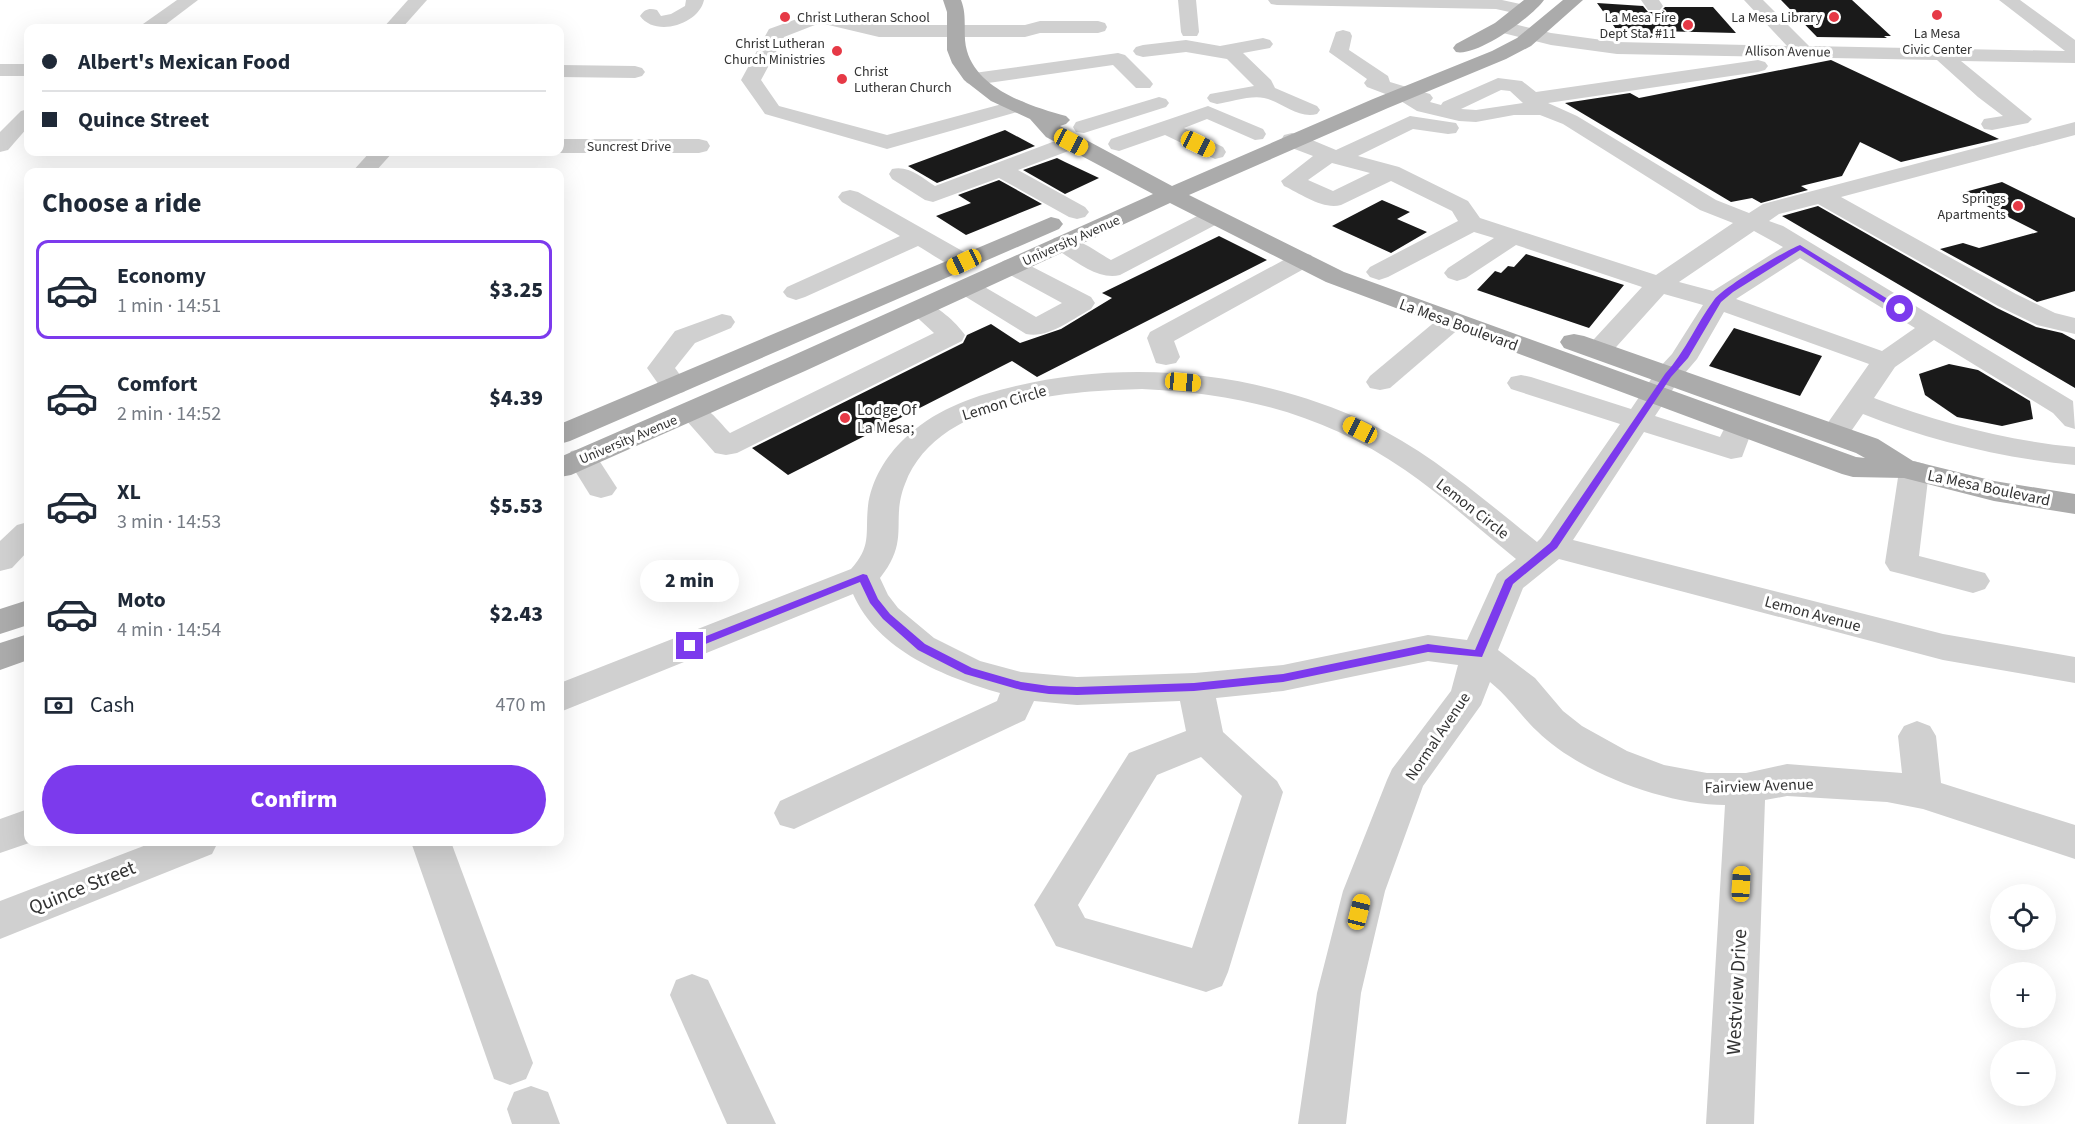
<!DOCTYPE html>
<meta charset="utf-8">
<style>
:root{--surface:#fff;--page:#f2f2f3;--text:#1f2937;--muted:#747a83;--line:#e0e1e3;--accent:#7c3aed}
body{margin:0;font-family:"Source Sans 3",sans-serif;background:var(--page);color:var(--text);height:100vh;display:flex;flex-direction:column;font-size:22px;white-space:nowrap}
*{box-sizing:border-box;margin:0}
p{font-size:20px;color:var(--muted)}
.icon{flex:none;width:33px;height:33px;fill:none;stroke:currentColor;stroke-width:2;stroke-linecap:round;stroke-linejoin:round}
.map{position:relative;flex:1;overflow:hidden}
.sheet{position:absolute;left:24px;top:168px;width:540px;height:678px;display:flex;flex-direction:column;background:var(--surface);border-radius:12px;box-shadow:0 6px 24px #0002}
.sheet>*{flex:none}
.hud{position:absolute;left:24px;top:24px;width:540px;height:132px;border-radius:12px;box-shadow:0 6px 24px #0002;display:grid;align-content:center;height:132px;padding:0 18px;background:var(--surface)}
.fabs{position:absolute;left:1990px;top:884px;display:grid;gap:12px}
.fabs a{display:grid;place-items:center;width:66px;height:66px;border-radius:50%;background:var(--surface);box-shadow:0 6px 24px #0002;font-size:30px}
.end{position:absolute;width:27px;height:27px;margin:-14px;border:8px solid #7c3aed;background:#fff;box-shadow:0 0 0 3px #fff}
.from{border-radius:50%}
.bubble{position:absolute;height:42px;border-radius:21px;background:var(--surface);box-shadow:0 6px 24px #0002;font-size:20px;font-weight:800;line-height:42px;text-align:center}
.car{position:absolute;width:18px;height:36px;margin:-18px -9px;border-radius:8px;box-shadow:0 0 4px 2px #0007;background:linear-gradient(#f5c518 24%,#345 0 40%,#f5c518 0 76%,#345 0 86%,#f5c518 0)}
.hud b{display:flex;align-items:center;gap:21px;height:57px;font-size:22px}
.hud b+b{border-top:2px solid var(--line)}
.hud i{width:15px;height:15px;background:var(--text)}
ul{padding:0;list-style:none}
li{display:flex;align-items:center;gap:18px;height:99px;margin:0 12px 9px;padding:0 6px;border:3px solid transparent;border-radius:12px}
li div{flex:1}
li b{display:block;font-size:22px}
li em{font-style:normal;font-weight:800}
li.current{border-color:var(--accent)}
li>.icon{width:54px;height:54px;stroke-width:1.5}
h2{padding:0 18px;font-size:27px;line-height:72px}
.pay{display:flex;align-items:center;gap:15px;height:66px;padding:0 18px;font-size:22px}
.pay p{margin-inline-start:auto}
.action{display:flex;gap:12px;margin-top:auto;padding:12px 18px}
.action a{flex:1;height:69px;border-radius:36px;background:var(--accent);color:#fff;font-size:24px;font-weight:800;line-height:69px;text-align:center}
.map>svg:first-child{display:block}
.building{fill:#1a1a1a}
.lines{fill:none;stroke-linecap:round;stroke-linejoin:round}
.minor{fill:#d0d0d0;fill-rule:evenodd}
.major{fill:#ababab;fill-rule:evenodd}
.route{fill:#7c3aed}
.poi-dot{fill:#e63946;stroke:#fff;stroke-width:2}
.labels{text-anchor:middle;stroke-width:6;stroke-linejoin:round;paint-order:stroke}
.far-poi-label{font-size:14px;fill:#333;stroke:#fff;text-anchor:end}
.far-street-label{font-size:14px;fill:#333;stroke:#fff}
.street-label{font-size:16px;fill:#333;stroke:#fff}
.poi-label{font-size:16px;fill:#333;stroke:#fff;text-anchor:start}
.near-street-label{font-size:20px;fill:#333;stroke:#fff}
</style>
<div class="map">
<svg width="2075" height="1124" viewBox="0 0 2075 1124">
<rect width="100%" height="100%" fill="#fff"/>
<!-- building -->
<g class="building">
<polygon points="1781,0 1852,0 1891,36 1884,36 1887,38 1817,37"/>
<polygon points="1597,3 1643,6 1648,12 1660,12 1665,7 1713,7 1736,33 1655,31 1659,37 1621,36"/>
<polygon points="1831,60 1999,139 1901,162 1860,142 1842,176 1801,186 1808,190 1761,203 1752,198 1731,202 1565,103 1630,93 1639,98"/>
<polygon points="1005,130 1035,146 937,183 908,166"/>
<polygon points="1057,158 1065,162 1099,178 1065,194 1023,170"/>
<polygon points="999,180 1042,204 966,235 936,216 971,203 958,195"/>
<polygon points="2002,182 2075,218 2075,291 2037,302 1940,249 1963,243 1979,248 2038,232 1961,193"/>
<polygon points="1382,200 1410,212 1397,219 1427,232 1391,253 1332,226"/>
<polygon points="1818,206 1997,308 2036,327 2062,333 2075,340 2075,388 1782,216"/>
<polygon points="1219,236 1267,260 1037,377 1012,361 788,475 752,448 963,343 967,335 991,324 1020,343 1061,329 1112,298 1102,293"/>
<polygon points="1526,254 1624,285 1589,328 1477,290 1495,271 1501,273 1508,266 1514,267"/>
<polygon points="1734,328 1822,356 1800,396 1709,366"/>
<polygon points="1949,364 1978,370 2030,401 2033,419 2002,426 1957,417 1925,395 1919,374"/>
</g>
<g class="lines">
<!-- minor -->
<g class="minor">
<polygon points="177,0 198,0 161,28 141,28 143,24"/>
<polygon points="408,0 427,0 402,28 383,28"/>
<path d="M686 0H704C699 24 656 38 640 16 645 9 649 8 657 10L661 16 671 14 685 6Z"/>
<polygon points="1178,0 1196,0 1199,32 1197,36 1183,36 1181,32"/>
<polygon points="1268,0 1502,0 1529,6 1532,10 1529,14 1523,15 1496,9 1277,5 1271,4"/>
<polygon points="1641,0 1659,0 1663,6 1660,10 1648,10"/>
<polygon points="1744,0 1763,0 1809,46 2065,51 1999,0 2020,0 2075,40 2075,63 1961,61 2032,119 2028,123 1992,130 1984,129 1981,124 1984,119 2003,116 1978,97 1937,60 1617,54 1551,45 1495,31 1493,27 1495,23 1502,21 1551,33 1617,42 1787,46"/>
<polygon points="819,11 879,25 1025,25 1040,21 1098,21 1105,23 1107,27 1105,31 1098,33 1040,33 1025,37 879,37 820,23 784,37 761,80 779,106 887,135 1017,100 1024,102 1027,106 1024,110 887,149 765,114 741,80 769,29"/>
<path d="M1343 30 1350 32 1352 36 1349 50 1388 76 1390 82 1430 94 1433 98 1430 102 1441 105 1443 102 1498 78 1522 81 1536 92 1758 60 1765 62 1768 66 1765 70 1758 72 1548 103 1577 116 1716 200 1749 213 1763 204 2075 122V135L1841 197 2016 294 2055 313 2075 318V334L2037 325 1998 306 1818 204 1779 214 1769 221 1783 226 2073 401 2075 429 2065 426 2053 413 1934 340 1895 367 1874 398C1939 423 2005 440 2075 447V465C2002 458 1931 441 1863 414L1845 440 1835 443 1825 440 1820 434 1869 364 1724 312 1697 359 1679 380 1655 416 1720 437 1729 419 1739 416 1749 419 1754 425 1742 457 1731 459 1644 432 1573 540 1943 634 2075 657V683L1943 660 1559 559 1523 588 1498 650 1535 678 1563 711 1582 726 1627 751 1664 765 1707 773H1746L1787 764 1902 773 1898 736 1904 726 1917 721 1930 726 1936 736 1941 783 2075 825V859L1923 809 1887 802 1787 796 1765 800 1754 1124H1706L1725 805C1667 805 1579 773 1537 731 1519 714 1510 698 1490 682L1481 705 1423 786 1385 891 1361 993 1346 1124H1298L1317 993 1343 891 1387 780 1392 769 1451 691 1458 665 1428 661 1283 691 1216 698 1223 732 1277 781 1283 792 1228 972 1222 986 1206 992 1056 946 1034 905 1129 753 1186 731 1180 701 1077 705 1034 701 1025 720 794 829 780 825 774 813 780 801 997 701 1000 693C945 677 878 651 853 594L560 712V683L851 569C872 546 865 534 868 506 871 481 886 456 904 439 933 411 970 397 1008 388 1127 358 1256 371 1367 422 1430 452 1483 499 1537 542L1541 538 1620 424 1511 389 1507 383 1511 377 1521 375 1531 377 1631 409 1658 369 1672 354 1703 305 1664 294 1608 356 1598 358 1588 356 1584 350 1642 287 1516 245 1466 278 1457 281 1448 278 1444 273 1448 268 1494 238 1474 232 1388 277 1379 280 1370 277 1366 272 1370 267 1458 221 1452 211 1391 181 1341 205C1323 210 1301 194 1284 186L1281 181 1313 156 1284 145 1281 140 1284 135 1292 133 1300 135 1336 150 1410 116 1456 123 1459 128 1456 133 1448 134 1413 129 1358 156 1399 167 1468 201 1480 218 1656 275 1733 223 1700 210 1563 124 1540 115H1514L1476 122 1459 121 1417 111 1396 98 1367 87 1364 83 1367 79 1329 52 1336 32ZM1501 90 1510 91 1523 103 1476 110 1461 109ZM1332 163 1370 173 1333 191 1308 180ZM1754 231 1783 247 1713 291 1679 282ZM1800 258 1915 328 1882 351 1736 299ZM1142 389C1239 393 1324 414 1405 470 1444 497 1479 529 1516 559L1497 574 1467 640 1428 635 1283 665 1195 673 1077 677 1021 672 980 661 934 638 898 608 888 595 880 578C911 539 890 522 905 484 937 399 1067 391 1142 389ZM1201 757 1242 796 1192 948 1085 918 1078 905 1157 775Z"/>
<path d="M1263 38 1270 40 1273 44 1270 48 1243 53 1271 80 1275 88 1317 106 1320 110 1317 114C1298 119 1282 102 1264 98 1251 95 1230 102 1217 104L1210 102 1207 98 1210 94 1254 86 1227 59 1186 52 1143 57 1136 55 1133 51 1136 47 1143 45 1186 40 1220 46Z"/>
<polygon points="1118,53 1125,55 1150,80 1153,84 1150,88 1136,88 1113,65 974,85 967,83 964,79 967,75 974,73"/>
<rect x="0" y="64" width="28" height="12"/>
<polygon points="560,65 635,66 642,68 645,72 642,76 635,78 560,77"/>
<polygon points="1159,97 1166,99 1169,103 1166,107 1084,133 1076,132 1073,127 1076,122"/>
<polygon points="1208,106 1263,129 1266,134 1263,139 1255,140 1207,119 1184,128 1223,147 1226,152 1223,157 1215,159 1165,135 1119,151 1111,149 1108,144 1111,139"/>
<polygon points="28,109 28,127 8,150 0,152 0,132 21,111"/>
<path d="M1071 135 1079 137 1082 142 1079 147 1018 170 1085 207 1089 212 1085 217 1077 219 1069 217 999 178 933 202 925 200 892 179 889 174 892 169C909 165 922 178 935 186Z"/>
<polygon points="560,139 699,139 707,141 710,146 707,151 699,153 560,153 556,152 560,152"/>
<polygon points="370,152 393,152 375,172 352,172"/>
<path d="M850 190 858 192 973 257 976 262 973 267C953 272 934 255 918 246L805 297 796 300 787 297 783 292 787 287 900 236 842 202 838 197 842 192Z"/>
<path d="M1213 210 1221 212 1225 217 1221 222 1120 275C1098 281 1073 259 1054 248L1051 243 1054 238C1074 233 1095 251 1111 260L1205 212Z"/>
<polygon points="1302,253 1311,255 1314,260 1311,265 1174,341 1180,357 1176,363 1166,365 1156,363 1147,338 1150,332 1293,255"/>
<path d="M1012 258 1021 261 1091 297 1095 303 1091 309C1072 319 1048 339 1026 334L958 292 954 287 958 282 967 279 976 282 1036 317 1062 303 1003 271 999 266 1003 261Z"/>
<path d="M921 301C937 305 956 322 965 335L962 341 737 453 726 455 715 453 678 411 682 405C704 399 715 418 730 433L934 333 908 309 912 303Z"/>
<polygon points="1452,313 1461,315 1465,321 1461,327 1390,388 1380,390 1370,388 1366,382 1370,376 1443,315"/>
<polygon points="722,314 731,316 735,322 731,328 695,343 675,368 688,386 684,392 674,394 664,392 647,368 675,331"/>
<polygon points="582,449 593,451 617,488 612,495 601,498 590,495 567,458 571,451"/>
<polygon points="1914,461 1925,464 1929,471 1919,556 1985,573 1990,581 1985,589 1973,593 1902,574 1890,571 1885,563 1899,471 1903,464"/>
<polygon points="28,522 28,551 12,568 0,571 0,541 17,525"/>
<polygon points="28,809 28,842 32,842 0,853 0,819"/>
<polygon points="154,842 218,842 212,854 0,939 0,901"/>
<polygon points="411,842 451,842 533,1063 526,1079 510,1085 494,1079"/>
<polygon points="692,974 708,980 776,1124 727,1124 670,995 676,980"/>
<polygon points="531,1086 548,1092 560,1124 512,1124 507,1109 514,1092"/>
</g>
<!-- major -->
<g class="major">
<path d="M943 0H961C968 17 962 34 967 51 978 90 1032 107 1066 116L1070 120 1066 124 1060 126 1062 127 1172 186 1373 99 1492 51 1517 38 1563 0H1583L1531 46 1506 59 1388 108 1189 195 1344 272 1856 457 1865 458 1856 453 1564 348 1560 342 1564 336 1574 334 1584 336 1878 439 1913 461 1994 481 2075 494V514L1994 501 1904 478 1853 477 1842 474 1326 282 1170 203 805 371 571 475 560 477V457L785 359 1153 194 1046 137 1030 119 991 101 964 80 952 63 947 50V12Z"/>
<path d="M1524 0H1544C1532 17 1477 57 1456 52L1453 48 1456 44 1495 23Z"/>
<polygon points="1051,217 1059,219 1063,224 1059,229 570,441 560,444 560,424"/>
<polygon points="28,600 28,625 0,634 0,609"/>
<polygon points="28,634 28,660 0,670 0,643"/>
</g>
</g>
<!-- route -->
<path class="route" d="M1800 245 1904 309 1897 311 1800 250 1733 292 1721 302 1688 358 1671 377 1557 548 1513 584 1482 657 1428 652 1283 682 1194 691 1077 695 1049 694 1021 690 965 674 918 650 883 619 870 603 860 582 693 649H686L684 646 686 644 863 574 867 575 878 599 890 614 925 644 972 668 1021 682 1049 686 1077 687 1194 683 1283 674 1428 644 1475 650 1505 580 1550 543 1665 374C1686 351 1696 324 1714 300 1725 286 1783 252 1800 245Z"/>
<!-- markers -->
<g class="poi-dot">
<circle cx="1937" cy="15" r="6"/>
<circle cx="785" cy="17" r="6"/>
<circle cx="1834" cy="17" r="6"/>
<circle cx="1688" cy="25" r="6"/>
<circle cx="837" cy="51" r="6"/>
<circle cx="842" cy="79" r="6"/>
<circle cx="2018" cy="206" r="6"/>
<circle cx="845" cy="418" r="6"/>
</g>
<g class="labels">
<!-- far-poi labels -->
<g class="far-poi-label">
<text x="797" y="22" text-anchor="start">Christ Lutheran School</text>
<text x="1676" y="22">La Mesa Fire<tspan x="1676" dy="16">Dept Sta. #11</tspan></text>
<text x="1822" y="22">La Mesa Library</text>
<text x="1937" y="38" text-anchor="middle">La Mesa<tspan x="1937" dy="16">Civic Center</tspan></text>
<text x="825" y="48">Christ Lutheran<tspan x="825" dy="16">Church Ministries</tspan></text>
<text x="854" y="76" text-anchor="start">Christ<tspan x="854" dy="16">Lutheran Church</tspan></text>
<text x="2006" y="203">Springs<tspan x="2006" dy="16">Apartments</tspan></text>
</g>
<!-- far-street labels -->
<g class="far-street-label">
<text transform="translate(1788 51) rotate(1)" y="5">Allison Avenue</text>
<text x="629" y="151">Suncrest Drive</text>
<text transform="translate(1071 240) rotate(-24)" y="5">University Avenue</text>
<text transform="translate(628 439) rotate(-23)" y="5">University Avenue</text>
</g>
<!-- street labels -->
<g class="street-label">
<text transform="translate(1459 324) rotate(20)" y="6">La Mesa Boulevard</text>
<text transform="translate(1004 402) rotate(-17)" y="6">Lemon Circle</text>
<text transform="translate(1989 487) rotate(12)" y="6">La Mesa Boulevard</text>
<text transform="translate(1473 508) rotate(38)" y="6">Lemon Circle</text>
<text transform="translate(1813 613) rotate(15)" y="6">Lemon Avenue</text>
<text transform="translate(1437 736) rotate(-56)" y="6">Normal Avenue</text>
<text transform="translate(1759 785) rotate(-2)" y="6">Fairview Avenue</text>
</g>
<!-- poi labels -->
<g class="poi-label">
<text x="857" y="415">Lodge Of<tspan x="857" dy="18">La Mesa;</tspan></text>
</g>
<!-- near-street labels -->
<g class="near-street-label">
<text transform="translate(82 887) rotate(-22)" y="7">Quince Street</text>
<text transform="translate(1736 992) rotate(-87)" y="7">Westview Drive</text>
</g>
</g>
</svg>
<div class="fabs">
<a><svg class="icon" aria-label="locate" viewBox="0 0 24 24"><circle cx="12" cy="12" r="6"/><path d="M12 2v4M12 18v4M2 12h4M18 12h4"/></svg></a>
<a>+</a>
<a>−</a>
</div>
<i class="end from" style="left:1900px;top:309px"></i>
<i class="end" style="left:690px;top:646px"></i>
<div class="bubble" style="left:640px;top:560px;width:99px">2 min</div>
<i class="car" style="left:1071px;top:142px;rotate:118deg"></i>
<i class="car" style="left:1198px;top:144px;rotate:116deg"></i>
<i class="car" style="left:964px;top:262px;rotate:245deg"></i>
<i class="car" style="left:1183px;top:382px;rotate:95deg"></i>
<i class="car" style="left:1360px;top:430px;rotate:297deg"></i>
<i class="car" style="left:1741px;top:884px;rotate:3deg"></i>
<i class="car" style="left:1359px;top:912px;rotate:14deg"></i>
<div class="hud">
<b><i class="from"></i>Albert's Mexican Food</b>
<b><i></i>Quince Street</b>
</div>
<section class="sheet">
<h2>Choose a ride</h2>
<ul>
<li class="current"><svg class="icon" aria-label="car" viewBox="0 0 24 24"><path d="M5 17H2v-5l4-1 3-4h7l3 4 3 1v5h-3M9 17h6M6 11h13"/><circle cx="7" cy="17" r="2"/><circle cx="17" cy="17" r="2"/></svg><div><b>Economy</b><p>1 min · 14:51</p></div><em>$3.25</em></li>
<li><svg class="icon" aria-label="car" viewBox="0 0 24 24"><path d="M5 17H2v-5l4-1 3-4h7l3 4 3 1v5h-3M9 17h6M6 11h13"/><circle cx="7" cy="17" r="2"/><circle cx="17" cy="17" r="2"/></svg><div><b>Comfort</b><p>2 min · 14:52</p></div><em>$4.39</em></li>
<li><svg class="icon" aria-label="car" viewBox="0 0 24 24"><path d="M5 17H2v-5l4-1 3-4h7l3 4 3 1v5h-3M9 17h6M6 11h13"/><circle cx="7" cy="17" r="2"/><circle cx="17" cy="17" r="2"/></svg><div><b>XL</b><p>3 min · 14:53</p></div><em>$5.53</em></li>
<li><svg class="icon" aria-label="car" viewBox="0 0 24 24"><path d="M5 17H2v-5l4-1 3-4h7l3 4 3 1v5h-3M9 17h6M6 11h13"/><circle cx="7" cy="17" r="2"/><circle cx="17" cy="17" r="2"/></svg><div><b>Moto</b><p>4 min · 14:54</p></div><em>$2.43</em></li>
</ul>
<div class="pay"><svg class="icon" aria-label="cash" viewBox="0 0 24 24"><path d="M3 7h18v10H3z"/><circle cx="12" cy="12" r="2"/></svg>Cash<p>470 m</p></div>
<div class="action"><a>Confirm</a></div>
</section>
</div>
